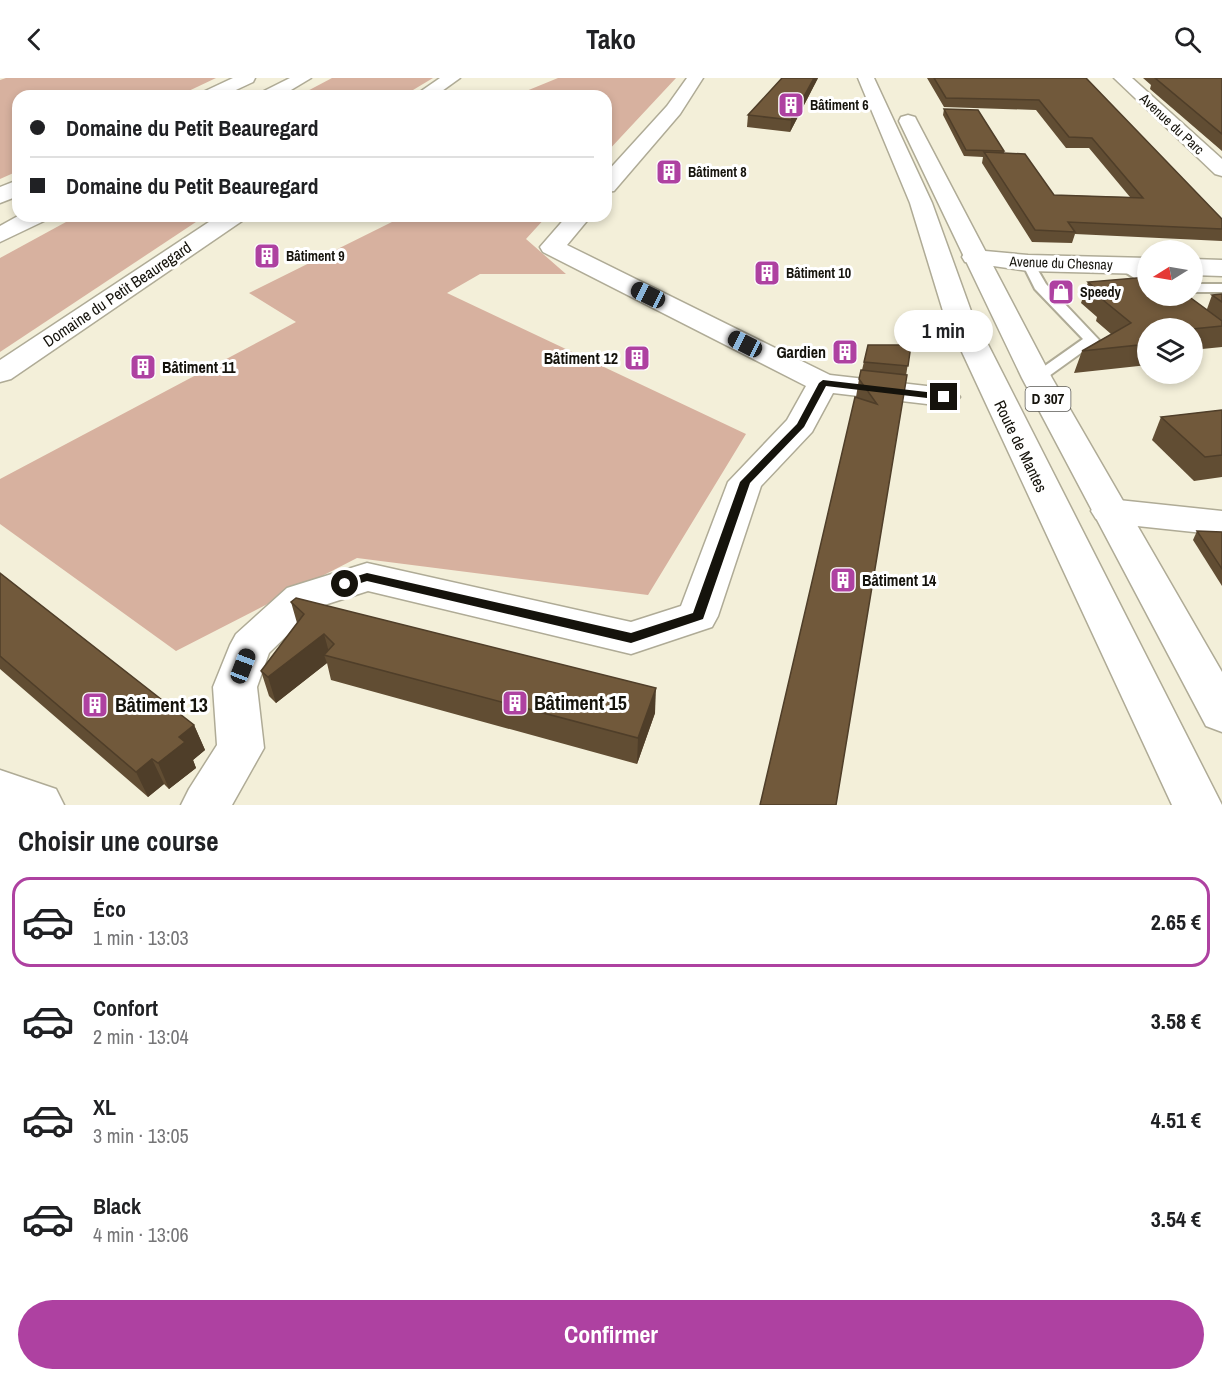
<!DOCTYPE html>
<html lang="fr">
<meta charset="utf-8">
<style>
:root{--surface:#fff;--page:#f6f6f6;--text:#202124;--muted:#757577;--line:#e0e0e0;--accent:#ae41a1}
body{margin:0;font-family:"Archivo Narrow",sans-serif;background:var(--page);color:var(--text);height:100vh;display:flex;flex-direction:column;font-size:22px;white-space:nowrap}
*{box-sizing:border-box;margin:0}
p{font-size:20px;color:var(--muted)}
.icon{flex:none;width:33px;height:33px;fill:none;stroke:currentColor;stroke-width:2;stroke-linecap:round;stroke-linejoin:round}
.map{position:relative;height:727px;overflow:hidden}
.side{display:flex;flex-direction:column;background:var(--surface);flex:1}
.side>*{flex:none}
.top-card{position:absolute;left:12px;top:12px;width:600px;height:132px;border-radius:18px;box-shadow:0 3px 9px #0003;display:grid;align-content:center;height:132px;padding:0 18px;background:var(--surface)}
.needle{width:39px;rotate:259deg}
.buttons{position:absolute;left:1137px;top:162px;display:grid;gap:12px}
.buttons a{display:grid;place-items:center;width:66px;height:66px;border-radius:50%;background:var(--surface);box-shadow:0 3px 9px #0003;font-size:30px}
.end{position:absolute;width:27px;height:27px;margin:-14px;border:8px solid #15130c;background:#fff;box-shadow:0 0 0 3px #fff}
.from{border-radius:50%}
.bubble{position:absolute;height:42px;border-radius:21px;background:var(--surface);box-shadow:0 3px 9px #0003;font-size:20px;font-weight:700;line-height:42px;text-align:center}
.car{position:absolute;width:18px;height:36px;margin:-18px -9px;border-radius:8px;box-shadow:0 0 4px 2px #0007;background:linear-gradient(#222 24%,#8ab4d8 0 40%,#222 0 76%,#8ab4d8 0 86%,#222 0)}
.top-card b{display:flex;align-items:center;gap:21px;height:57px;font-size:22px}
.top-card b+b{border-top:2px solid var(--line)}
.top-card i{width:15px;height:15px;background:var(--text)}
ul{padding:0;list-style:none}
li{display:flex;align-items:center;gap:18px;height:90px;margin:0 12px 9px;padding:0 6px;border:3px solid transparent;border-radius:18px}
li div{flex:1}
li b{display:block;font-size:22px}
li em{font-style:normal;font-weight:700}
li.on{border-color:var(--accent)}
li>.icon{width:54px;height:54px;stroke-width:1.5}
h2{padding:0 18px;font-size:27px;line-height:72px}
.button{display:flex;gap:12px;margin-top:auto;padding:12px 18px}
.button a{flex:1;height:69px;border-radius:36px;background:var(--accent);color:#fff;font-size:24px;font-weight:700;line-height:69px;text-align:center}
header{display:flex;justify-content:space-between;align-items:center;height:78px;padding:0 18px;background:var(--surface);font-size:27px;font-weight:700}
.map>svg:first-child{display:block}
.green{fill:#d7b19f}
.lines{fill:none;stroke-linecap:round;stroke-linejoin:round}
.lane-casing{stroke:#afab96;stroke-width:4}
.street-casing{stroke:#afab96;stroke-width:3}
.primary-casing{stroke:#afab96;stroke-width:3}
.highway-casing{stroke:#afab96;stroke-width:3}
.lane{fill:#fff;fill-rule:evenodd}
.street{fill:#fff;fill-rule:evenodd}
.primary{fill:#fff;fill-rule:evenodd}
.highway{fill:#fff;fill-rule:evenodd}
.wall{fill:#614d33}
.shaded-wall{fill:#4f3e29}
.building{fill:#71593b;stroke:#4f3e29;stroke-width:1.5}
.route{fill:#15130c}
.labels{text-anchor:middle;stroke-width:6;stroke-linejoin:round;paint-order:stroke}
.far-poi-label{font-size:14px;font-weight:bold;fill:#15130c;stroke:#fff;text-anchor:start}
.far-street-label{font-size:14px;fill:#15130c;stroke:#fff}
.shield{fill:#fff;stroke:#5b5a55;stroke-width:1.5}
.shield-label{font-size:15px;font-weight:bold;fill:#15130c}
.street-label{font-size:16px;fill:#15130c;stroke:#fff}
.poi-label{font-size:16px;font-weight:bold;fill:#15130c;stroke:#fff;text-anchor:end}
.near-poi-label{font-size:20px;font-weight:bold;fill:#15130c;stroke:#fff;text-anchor:start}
</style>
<header><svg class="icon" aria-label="back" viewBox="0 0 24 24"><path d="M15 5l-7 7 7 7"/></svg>Tako<svg class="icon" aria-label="search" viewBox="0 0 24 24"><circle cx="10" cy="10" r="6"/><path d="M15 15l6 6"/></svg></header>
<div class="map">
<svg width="1222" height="727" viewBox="0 0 1222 727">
<rect width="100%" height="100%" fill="#f3efd9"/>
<!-- green -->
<g class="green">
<polygon points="6,0 216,0 178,18 18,18 18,93 0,101 0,2"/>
<polygon points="332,0 433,0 403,18 298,18"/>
<polygon points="558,0 676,0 606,75 606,18 514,18"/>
<polygon points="77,138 205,138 0,274 0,180"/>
<polygon points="404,138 547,138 526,161 566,196 480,196 447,215 746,356 648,517 357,480 176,573 0,446 0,401 296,244 249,215"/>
</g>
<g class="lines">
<!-- lane casing -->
<g class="lane-casing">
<g id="lane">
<polygon points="1028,181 1032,182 1046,206 1099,262 1042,303 1037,305 1029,300 1032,297 1083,261 1035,211 1022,185"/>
<polygon points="1123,183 1148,199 1148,209 1119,190 1117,187 1119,184"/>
<rect x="1192" y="206" width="30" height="8"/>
</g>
</g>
<!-- street casing -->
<g class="street-casing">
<g id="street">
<polygon points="440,0 460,0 435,18 414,18"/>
<polygon points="687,0 703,0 680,36 614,113 606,114 606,95 667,28"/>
<polygon points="1114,0 1132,0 1222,81 1222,98 1215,96"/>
<polygon points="218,138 245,138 242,143 11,301 0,304 0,282"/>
<polygon points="567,138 591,138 567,167 830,297 944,310 955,312 960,319 955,326 944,328 833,315 812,354 761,408 718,538 712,549 631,576 368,513 315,530 269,575 257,609 264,670 232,727 181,727 189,711 217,667 213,609 230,567 236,556 287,510 367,485 631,544 681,528 728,404 787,342 806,308 543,174 540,169"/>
<polygon points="974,172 1028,177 1148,180 1148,196 1028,193 965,184 962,179 965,174"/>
<polygon points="1192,181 1222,182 1222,198 1192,197"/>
<polygon points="1109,421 1222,433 1222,457 1109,445 1096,441 1091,433 1096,425"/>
<polygon points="0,692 56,711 64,727 0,727"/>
</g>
</g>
<!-- primary casing -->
<g class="primary-casing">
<g id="primary">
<polygon points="858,0 874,0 932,125 971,233 1222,727 1172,727 943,233 910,125"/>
<polygon points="908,37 915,39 917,43 1052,300 1222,594 1222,654 1206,648 1022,300 899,43 901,39"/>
</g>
</g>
<!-- highway casing -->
<g class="highway-casing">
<g id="highway">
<polygon points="233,0 255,0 253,4 223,18 200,18 203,14"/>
<polygon points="290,0 311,0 281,18 259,18 262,14"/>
<polygon points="18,102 18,118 0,125 0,109"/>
<polygon points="18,138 47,138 44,143 0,164 0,148"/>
</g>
</g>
<!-- lane -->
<use href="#lane" class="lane"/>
<!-- street -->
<use href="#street" class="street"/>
<!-- primary -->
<use href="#primary" class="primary"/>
<!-- highway -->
<use href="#highway" class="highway"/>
</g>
<!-- wall -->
<g class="wall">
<polygon points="818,0 790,54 747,49 748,37"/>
<polygon points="927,0 1086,0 1222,151 1222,163 1075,156 1072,165 1032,164 982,85 983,79 964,78 943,37 944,31 1004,73 1004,75 1054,117 1130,119 1089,70 1066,70 1036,32 944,29"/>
<polygon points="1143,0 1222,0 1222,73 1150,11 1151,7"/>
<polygon points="1088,204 1207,231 1212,217 1222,216 1222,269 1192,272 1192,250 1148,250 1148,287 1074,295 1082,273 1111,256 1096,243 1097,239 1081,225"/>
<polygon points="868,267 911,267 836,727 856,319 859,301 862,292"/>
<polygon points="1222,332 1222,399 1194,403 1152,362 1161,339"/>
<polygon points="1197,453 1222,454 1222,508 1193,462"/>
<polygon points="0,495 194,647 205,672 193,682 196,690 169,711 164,706 148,719 0,591"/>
<polygon points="291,524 655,635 637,686 331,602 327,585 276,625 269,618 261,593 297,545"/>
</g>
<!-- shaded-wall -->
<g class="shaded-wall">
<polygon points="814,0 818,0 790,54 791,42"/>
<polygon points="324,556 330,578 324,577 327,585 276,625 268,599"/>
<polygon points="656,610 655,635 637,686 638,660"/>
<polygon points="194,647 205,672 193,682 196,690 169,711 158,685 179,659"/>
<polygon points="152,681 164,706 148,719 136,694"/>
</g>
<!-- building -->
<g class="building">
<polygon points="782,0 814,0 791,42 748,37"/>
<polygon points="934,0 1086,0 1222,141 1222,151 1068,144 1075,154 1035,152 984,74 1025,76 1054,117 1143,120 1092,60 1069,59 1039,22 946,20"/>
<polygon points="1155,0 1222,0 1222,56"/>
<polygon points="944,31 978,32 1004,73 966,72"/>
<polygon points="1148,199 1148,218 1188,218 1222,243 1222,248 1192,251 1148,250 1148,266 1082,273 1131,245 1103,222 1108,221 1088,204"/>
<polygon points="1222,216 1222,224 1212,217"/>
<polygon points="868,267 911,267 908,288 864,284"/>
<polygon points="861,292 907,297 836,727 760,727 855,319 877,326 859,301"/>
<polygon points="1222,332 1222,377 1205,379 1161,339"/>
<polygon points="1197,453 1222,454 1222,491"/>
<polygon points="0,495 194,647 179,659 185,664 158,685 152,681 136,694 0,578"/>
<polygon points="296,520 656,610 638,660 324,577 334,566 324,556 268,599 261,593 304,536 291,524"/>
</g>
<!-- route -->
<polygon class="route" points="823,302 944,316 949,319 944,322 826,308 804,349 750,405 703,541 631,565 367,503 345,510 339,506 341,503 367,495 631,555 693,535 740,404 797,346 819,305"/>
<!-- icons -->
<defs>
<g id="building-square" transform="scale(1.35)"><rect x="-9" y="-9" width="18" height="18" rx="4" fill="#ae41a1" stroke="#fff"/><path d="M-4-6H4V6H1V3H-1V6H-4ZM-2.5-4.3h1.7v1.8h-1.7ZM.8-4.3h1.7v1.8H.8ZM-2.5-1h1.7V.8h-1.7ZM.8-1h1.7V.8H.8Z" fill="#fff"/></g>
<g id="shop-square" transform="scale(1.35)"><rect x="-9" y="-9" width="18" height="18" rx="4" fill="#ae41a1" stroke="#fff"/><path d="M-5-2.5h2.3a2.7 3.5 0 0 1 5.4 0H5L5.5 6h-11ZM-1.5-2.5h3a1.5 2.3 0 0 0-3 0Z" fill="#fff"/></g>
</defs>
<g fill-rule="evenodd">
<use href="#building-square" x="791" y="27"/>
<use href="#building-square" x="669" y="94"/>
<use href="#building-square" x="267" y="178"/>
<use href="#building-square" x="767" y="195"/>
<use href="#shop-square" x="1061" y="214"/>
<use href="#building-square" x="845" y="274"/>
<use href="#building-square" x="637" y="280"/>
<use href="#building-square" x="143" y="289"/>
<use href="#building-square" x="843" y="502"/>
<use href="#building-square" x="515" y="625"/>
<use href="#building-square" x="95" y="627"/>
</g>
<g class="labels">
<!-- far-poi labels -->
<g class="far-poi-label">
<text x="810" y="32">Bâtiment 6</text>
<text x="688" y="99">Bâtiment 8</text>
<text x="286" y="183">Bâtiment 9</text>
<text x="786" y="200">Bâtiment 10</text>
<text x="1080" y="219">Speedy</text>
</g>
<!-- far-street labels -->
<g class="far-street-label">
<text transform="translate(1172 46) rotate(43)" y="5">Avenue du Parc</text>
<text transform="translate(1061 185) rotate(2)" y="5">Avenue du Chesnay</text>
</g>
<!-- shield labels -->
<rect class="shield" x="1025.5" y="309" width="45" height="24" rx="4.5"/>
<g class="shield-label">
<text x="1048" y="326">D 307</text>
</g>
<!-- street labels -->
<g class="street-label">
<text transform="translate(117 216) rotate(-34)" y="6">Domaine du Petit Beauregard</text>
<text transform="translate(1021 368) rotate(64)" y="6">Route de Mantes</text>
</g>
<!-- poi labels -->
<g class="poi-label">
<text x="826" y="280">Gardien</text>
<text x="618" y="286">Bâtiment 12</text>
<text x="162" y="295" text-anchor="start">Bâtiment 11</text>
<text x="862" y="508" text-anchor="start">Bâtiment 14</text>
</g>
<!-- near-poi labels -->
<g class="near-poi-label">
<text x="534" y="632">Bâtiment 15</text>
<text x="115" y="634">Bâtiment 13</text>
</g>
</g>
</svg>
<div class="buttons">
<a><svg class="needle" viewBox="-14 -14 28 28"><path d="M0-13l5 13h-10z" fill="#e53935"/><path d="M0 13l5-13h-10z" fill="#757577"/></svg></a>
<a><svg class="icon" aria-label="layers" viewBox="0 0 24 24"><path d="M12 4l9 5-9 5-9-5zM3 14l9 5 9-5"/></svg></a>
</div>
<i class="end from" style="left:345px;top:506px"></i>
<i class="end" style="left:944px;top:319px"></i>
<div class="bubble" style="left:894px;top:232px;width:99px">1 min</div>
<i class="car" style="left:648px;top:217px;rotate:296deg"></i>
<i class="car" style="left:745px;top:266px;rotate:297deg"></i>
<i class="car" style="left:243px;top:588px;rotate:21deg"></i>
<div class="top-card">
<b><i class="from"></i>Domaine du Petit Beauregard</b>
<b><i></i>Domaine du Petit Beauregard</b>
</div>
</div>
<section class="side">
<h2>Choisir une course</h2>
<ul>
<li class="on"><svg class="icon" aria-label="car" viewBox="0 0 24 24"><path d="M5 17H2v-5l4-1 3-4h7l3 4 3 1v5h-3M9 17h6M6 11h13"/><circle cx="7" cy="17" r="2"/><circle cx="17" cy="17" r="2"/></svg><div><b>Éco</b><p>1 min · 13:03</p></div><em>2.65 €</em></li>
<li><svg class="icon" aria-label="car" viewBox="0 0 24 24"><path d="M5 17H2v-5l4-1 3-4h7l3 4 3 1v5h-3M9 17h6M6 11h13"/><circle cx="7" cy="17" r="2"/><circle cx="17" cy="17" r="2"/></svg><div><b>Confort</b><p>2 min · 13:04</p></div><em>3.58 €</em></li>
<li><svg class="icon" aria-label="car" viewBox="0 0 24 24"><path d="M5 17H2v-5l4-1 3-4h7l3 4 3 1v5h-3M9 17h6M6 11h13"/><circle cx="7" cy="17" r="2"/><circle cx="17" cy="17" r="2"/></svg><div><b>XL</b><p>3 min · 13:05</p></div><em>4.51 €</em></li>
<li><svg class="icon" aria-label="car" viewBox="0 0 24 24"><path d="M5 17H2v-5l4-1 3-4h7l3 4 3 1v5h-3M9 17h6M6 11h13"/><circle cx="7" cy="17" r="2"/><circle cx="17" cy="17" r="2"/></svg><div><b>Black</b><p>4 min · 13:06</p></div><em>3.54 €</em></li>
</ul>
<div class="button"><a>Confirmer</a></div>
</section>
